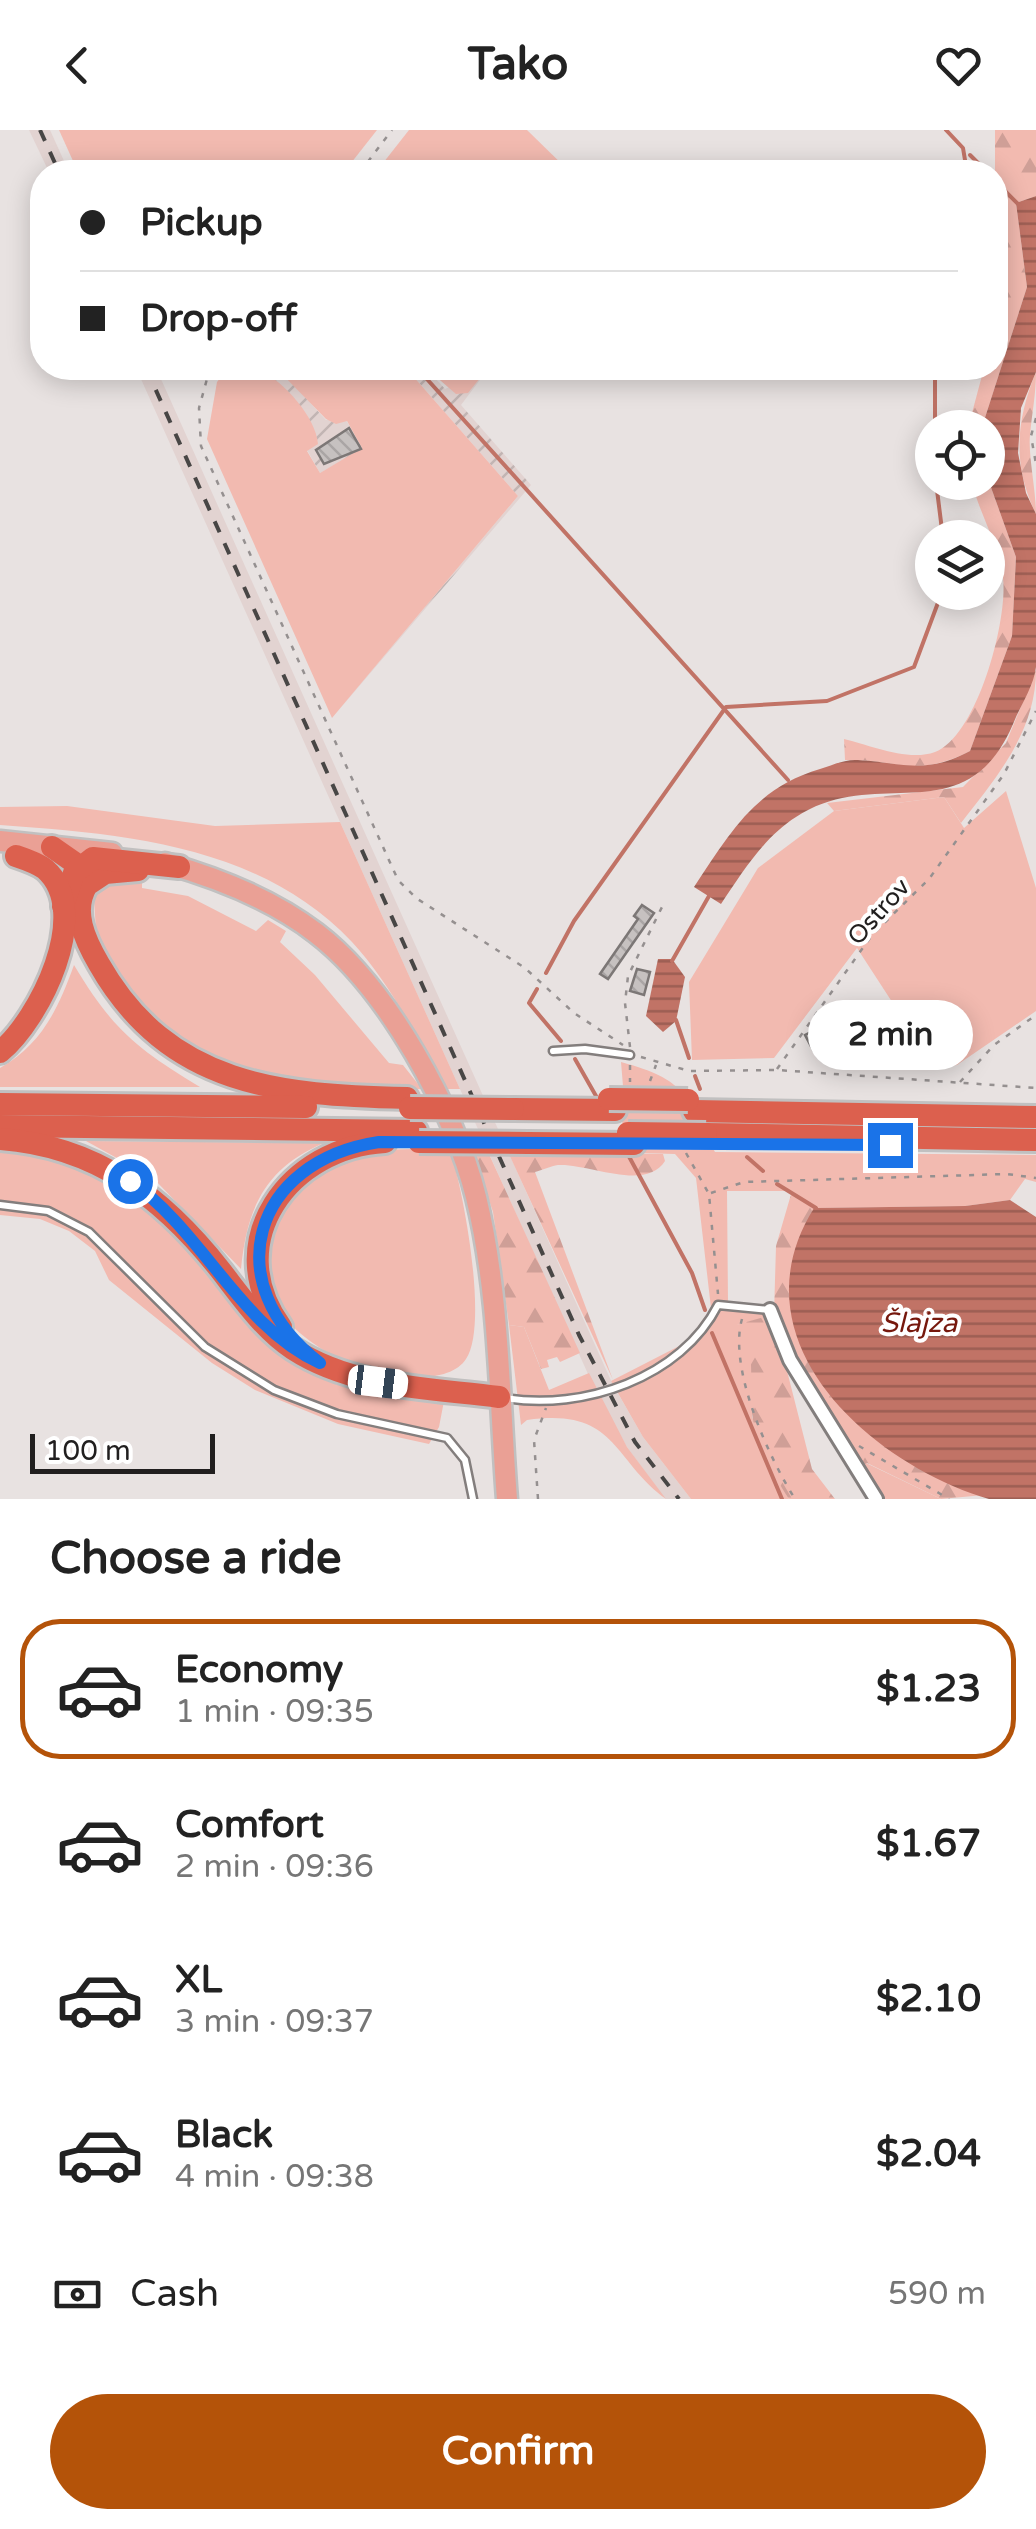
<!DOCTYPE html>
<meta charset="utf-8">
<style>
:root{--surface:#fff;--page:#f6f6f6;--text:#222;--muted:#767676;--line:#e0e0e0;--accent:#b45309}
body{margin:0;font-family:"Varela Round",sans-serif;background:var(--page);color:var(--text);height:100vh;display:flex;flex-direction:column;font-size:38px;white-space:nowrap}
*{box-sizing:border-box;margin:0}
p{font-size:32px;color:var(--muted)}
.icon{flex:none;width:55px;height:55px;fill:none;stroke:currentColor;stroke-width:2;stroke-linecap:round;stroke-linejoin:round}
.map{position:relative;height:1369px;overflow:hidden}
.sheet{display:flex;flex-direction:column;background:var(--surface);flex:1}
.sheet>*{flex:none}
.banner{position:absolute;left:30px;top:30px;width:978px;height:220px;border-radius:40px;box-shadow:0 5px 25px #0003;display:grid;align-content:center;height:220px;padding:0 50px;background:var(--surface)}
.controls{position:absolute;left:915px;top:280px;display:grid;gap:20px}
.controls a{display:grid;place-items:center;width:90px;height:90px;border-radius:50%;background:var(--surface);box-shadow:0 5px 25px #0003;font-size:50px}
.scale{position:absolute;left:30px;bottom:25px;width:185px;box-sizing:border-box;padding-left:10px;border:5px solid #211f1f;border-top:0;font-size:28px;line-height:35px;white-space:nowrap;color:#211f1f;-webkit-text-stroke:8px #fff;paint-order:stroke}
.end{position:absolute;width:45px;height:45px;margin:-22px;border:12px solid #1a73e8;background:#fff;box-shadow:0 0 0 5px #fff}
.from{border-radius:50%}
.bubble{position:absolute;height:70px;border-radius:35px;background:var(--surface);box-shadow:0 5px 25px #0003;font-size:32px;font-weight:800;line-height:70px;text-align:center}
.car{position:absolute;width:30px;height:60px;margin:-30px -15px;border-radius:12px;box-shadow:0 0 8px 2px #0007;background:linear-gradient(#fff 24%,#345 0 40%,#fff 0 76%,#345 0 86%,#fff 0)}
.banner b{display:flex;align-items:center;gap:35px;height:95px;font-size:38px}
.banner b+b{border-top:2px solid var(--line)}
.banner i{width:25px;height:25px;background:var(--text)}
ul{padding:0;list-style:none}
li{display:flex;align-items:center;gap:30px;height:140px;margin:0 20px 15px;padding:0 30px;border:5px solid transparent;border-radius:40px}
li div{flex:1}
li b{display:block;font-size:38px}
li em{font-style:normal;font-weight:800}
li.selected{border-color:var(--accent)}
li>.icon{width:90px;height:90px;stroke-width:1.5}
h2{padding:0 50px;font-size:45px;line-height:120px}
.pay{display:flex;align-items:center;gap:25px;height:110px;padding:0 50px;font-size:38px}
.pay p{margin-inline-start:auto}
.button{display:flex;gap:20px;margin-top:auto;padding:20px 50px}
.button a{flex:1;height:115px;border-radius:60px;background:var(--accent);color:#fff;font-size:40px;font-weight:800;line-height:115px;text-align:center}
header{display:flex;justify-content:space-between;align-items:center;height:130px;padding:0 50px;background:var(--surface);font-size:45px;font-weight:800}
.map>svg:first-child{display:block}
.built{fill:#e2d3d1}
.industrial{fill:url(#industrial-furrows)}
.green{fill:#f2bab0}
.forest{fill:url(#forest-firs)}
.water{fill:url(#water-rules)}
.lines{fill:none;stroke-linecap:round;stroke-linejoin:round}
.stream{stroke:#c17366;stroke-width:4}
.building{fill:url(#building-back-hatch);stroke:#7c7776;stroke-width:2.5}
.lane-casing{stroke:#837e7d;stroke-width:11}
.street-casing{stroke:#837e7d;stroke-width:18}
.primary-casing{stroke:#c1c0c0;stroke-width:25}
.highway-casing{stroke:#c1c0c0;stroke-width:28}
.path{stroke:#959090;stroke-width:2.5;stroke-dasharray:5 8;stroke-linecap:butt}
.lane{stroke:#fff;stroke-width:6}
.street{stroke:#fff;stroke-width:12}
.primary{stroke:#eaa095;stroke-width:20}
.highway{stroke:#dc604e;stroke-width:22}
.rail{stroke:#484645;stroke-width:4;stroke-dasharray:12 12;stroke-linecap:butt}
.highway-bridge-casing{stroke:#c1c0c0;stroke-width:28;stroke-linecap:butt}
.highway-bridge{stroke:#dc604e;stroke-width:22}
.route{stroke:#1a73e8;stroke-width:12}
.labels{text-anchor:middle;stroke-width:8;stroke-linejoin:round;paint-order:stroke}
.street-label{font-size:25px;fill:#211f1f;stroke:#fff}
.water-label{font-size:28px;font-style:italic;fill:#76180d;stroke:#fff}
</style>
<header><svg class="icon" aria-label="back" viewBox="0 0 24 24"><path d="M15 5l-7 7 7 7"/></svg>Tako<svg class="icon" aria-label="heart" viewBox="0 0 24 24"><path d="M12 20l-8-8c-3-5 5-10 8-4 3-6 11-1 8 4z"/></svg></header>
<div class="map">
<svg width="1036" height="1369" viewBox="0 0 1036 1369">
<defs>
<pattern id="industrial-furrows" width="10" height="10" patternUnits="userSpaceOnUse" patternTransform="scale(2.5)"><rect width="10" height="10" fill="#e2d3d1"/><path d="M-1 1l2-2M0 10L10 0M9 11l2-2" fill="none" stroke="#c2b5b3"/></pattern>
<pattern id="forest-firs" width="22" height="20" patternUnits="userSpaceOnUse" patternTransform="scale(2.5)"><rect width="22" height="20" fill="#f2bab0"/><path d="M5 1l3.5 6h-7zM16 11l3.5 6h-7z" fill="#cf9f97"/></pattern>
<pattern id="water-rules" width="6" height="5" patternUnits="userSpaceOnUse" patternTransform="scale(2.5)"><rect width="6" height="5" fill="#c17366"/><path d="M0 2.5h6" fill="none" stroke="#9c5e53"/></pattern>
<pattern id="building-back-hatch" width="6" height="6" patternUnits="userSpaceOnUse" patternTransform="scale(2.5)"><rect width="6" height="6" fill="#c6c1c0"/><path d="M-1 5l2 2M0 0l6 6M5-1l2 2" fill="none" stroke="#aaa5a5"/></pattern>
</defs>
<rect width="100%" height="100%" fill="#e8e2e1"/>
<!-- built -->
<g class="built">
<polygon points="29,0 50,0 69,42 49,42"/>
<polygon points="136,238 156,238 613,1255 643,1307 691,1369 666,1369 661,1364 627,1317 597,1264"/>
</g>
<!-- industrial -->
<g class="industrial">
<polygon points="257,238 280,240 326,290 346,290 363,319 320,343 307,320 289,264"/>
<polygon points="406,238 426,238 445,259 489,238 461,275 531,355 332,588 518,366"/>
</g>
<!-- green -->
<g class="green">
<polygon points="59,0 377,0 344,42 78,42"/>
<polygon points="409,0 527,0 570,42 376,42"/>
<path d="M228 238C238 237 251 235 260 240 284 252 316 287 318 314L307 321 320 343 362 318 347 291 336 294 326 289 276 238H406L518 366 332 588 207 309 217 252Z"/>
<polygon points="426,238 488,238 468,263 456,264"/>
<polygon points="1006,661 1036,758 1036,881 957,935 935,938 857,818 774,928 692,930 689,852 758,738 834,681 944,667 964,698"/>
<path d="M67 676 215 696 340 692 460 959H446C419 910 390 853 352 812 260 715 125 704 0 695V677Z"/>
<polygon points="142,748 142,758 188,766 256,801 268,790 286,801 280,812 315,845 389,933 403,935 422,959 335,958 221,935 170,905 128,865 96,800 94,770 99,758 111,750"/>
<path d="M74 835C112 899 137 919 200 957H0V938C42 914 58 879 74 835Z"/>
<path d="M621 932C687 950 685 964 715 1022L1036 1025V1052L1025 1049 1010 1070 965 1076 814 1078 792 1061H727L728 1173 769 1176 774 1185 737 1195 752 1216V1287L789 1369H691L643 1307 611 1251 687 1212 711 1178 696 1048 675 1024 639 1023 605 961 623 956Z"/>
<path d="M86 1011 324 1013C265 1038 247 1078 241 1139L153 1048Z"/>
<polygon points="0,1017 75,1033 162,1089 248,1197 290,1233 338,1252 444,1271 439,1297 429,1314 338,1294 255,1260 212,1233 109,1150 95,1121 69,1101 40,1089 0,1085"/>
<path d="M450 1019C463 1059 489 1195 466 1229 430 1285 193 1207 287 1074 293 1065 300 1049 309 1043 344 1018 409 1018 450 1019Z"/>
<path d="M509 1195 524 1197 549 1260 589 1243 627 1317 666 1369C612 1330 617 1277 527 1290L521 1295Z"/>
<polygon points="866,1333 941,1369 869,1369 853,1340"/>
</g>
<!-- forest -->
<g class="forest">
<polygon points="995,0 1036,0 1036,66 1016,73 1027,157 982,297 968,298 984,238 995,238 995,197 1007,160 1007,139 995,104"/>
<path d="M1036 242C1036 264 1032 283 1030 305 1028 325 1036 360 1036 384 1012 335 1016 290 1036 242Z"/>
<path d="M988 349 1016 427 1012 506 970 621C915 649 899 629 845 630L844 609C870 615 908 632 935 622 978 605 1008 489 1003 448 999 415 980 385 972 353L988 352Z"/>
<path d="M1036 540C1036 601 997 647 961 693L944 667 834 681 827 673 963 657 1006 613Z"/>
<polygon points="488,1022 580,1223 560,1232 557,1227 547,1230 549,1237 541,1239 524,1197 509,1195 493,1082 473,1023"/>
<path d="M508 1022 663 1024 665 1031C646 1062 588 1033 558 1035 551 1036 542 1040 535 1042L613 1250Z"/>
<path d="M792 1061 814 1078 796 1118 929 1343 984 1365 941 1369 867 1333 853 1340 785 1233 812 1339 835 1369H789C774 1347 755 1310 752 1283 747 1247 760 1226 736 1195L774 1184 776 1116Z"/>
</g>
<!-- water -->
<g class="water">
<path d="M1036 66V242L1021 278 1018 323 1026 363 1036 384C1036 433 1036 489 1036 537 1034 554 1023 572 1016 587 968 709 880 632 796 687 764 707 742 743 721 774L694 757C730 703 755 658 820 639 833 635 845 629 858 630 905 633 924 645 970 621L1012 506 1016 427 988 349V298L982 297 1027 157 1016 73Z"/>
<polygon points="658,829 672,829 685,847 676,891 663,902 646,886"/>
<path d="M1010 1070 1036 1087V1369C1022 1369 1002 1369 989 1369 871 1334 731 1211 814 1078L965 1076Z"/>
</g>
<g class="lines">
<!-- stream -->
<g class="stream">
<polyline points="946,0 963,18 967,42"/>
<polyline points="970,25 987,42"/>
<polyline points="995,51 1020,76"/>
<polyline points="417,238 788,650"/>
<polyline points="935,298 935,238"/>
<polyline points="936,352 943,408"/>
<polyline points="672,831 709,766"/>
<polyline points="546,843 574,791 726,577 827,571 914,537 942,462"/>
<polyline points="537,859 529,873 561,911"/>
<polyline points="676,890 689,928"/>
<polyline points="575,929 600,973"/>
<polyline points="695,946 700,959"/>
<polyline points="626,1021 692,1143 705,1180"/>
<polyline points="747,1027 763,1041"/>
<polyline points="777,1054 816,1078"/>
<polyline points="712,1203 782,1369"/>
</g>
</g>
<!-- building -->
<g class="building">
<polygon points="349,298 361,319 324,334 316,320"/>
<polygon points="642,775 654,783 608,849 600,844 638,789 634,786"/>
<polygon points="637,839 650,842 644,865 630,861"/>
<polygon points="871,877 877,886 813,920 805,905 848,883 851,888"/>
</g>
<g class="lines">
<!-- lane casing -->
<g class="lane-casing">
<g id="lane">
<polyline points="553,921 585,919 630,925"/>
<polyline points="0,1075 48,1081 89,1102 205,1217 274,1260 337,1284 447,1308 465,1330 473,1369"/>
<path d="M505 1268C583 1281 681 1248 718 1175L770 1180"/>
</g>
</g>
<!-- street casing -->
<g class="street-casing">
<polyline id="street" points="770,1180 790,1230 876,1369"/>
</g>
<!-- primary casing -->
<g class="primary-casing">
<g id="primary">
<polyline points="0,711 112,723"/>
<path d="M165 733C218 748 272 769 316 803 387 857 455 981 476 1067 500 1165 499 1269 507 1369"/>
</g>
</g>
<!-- highway casing -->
<g class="highway-casing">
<g id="highway">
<polyline points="52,717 75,733 80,753"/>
<path d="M138 740 105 743 87 755C71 781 85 810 99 834 169 957 280 965 407 968"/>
<polyline points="63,776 74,743 93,728 179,737"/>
<path d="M0 922C39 890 94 782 45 739 37 733 25 729 16 726"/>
<polyline points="0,974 306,977"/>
<polyline points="513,979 615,980"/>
<polyline points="694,981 1036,987"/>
<polyline points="0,996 416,1001"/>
<polyline points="706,1004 1036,1010"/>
<path d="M0 1009C96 1016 163 1067 221 1141 242 1168 264 1200 293 1219 353 1258 430 1258 499 1267"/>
<polyline points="528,1013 634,1014"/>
<path d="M281 1197C219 1111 290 1017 385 1012"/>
</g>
</g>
<!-- path -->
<g class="path">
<polyline points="360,42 392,0"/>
<polyline points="210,238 199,278 201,316 398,750 416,768 525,838 574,883 623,915"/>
<polyline points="1036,288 1031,306 1036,334"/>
<polyline points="630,917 625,873 628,846 662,777"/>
<polyline points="641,927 689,941 777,940 1036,958"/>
<polyline points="630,935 630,952"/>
<polyline points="777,939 872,805 929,749 1004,644 1036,581"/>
<polyline points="650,951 656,935"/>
<polyline points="960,952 994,915 1036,885"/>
<polyline points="686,1023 709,1064 718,1164"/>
<polyline points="711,1063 744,1052 1007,1044 1036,1048"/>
<path d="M742 1189C728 1238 768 1326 795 1369"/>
<polyline points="859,1316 949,1369"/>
<polyline points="538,1369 534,1310 546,1278"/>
</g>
<!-- lane -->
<use href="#lane" class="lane"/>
<!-- street -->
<use href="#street" class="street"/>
<!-- primary -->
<use href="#primary" class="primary"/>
<!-- highway -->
<use href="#highway" class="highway"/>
<!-- rail -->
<g class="rail">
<polyline points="40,0 59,42"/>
<polyline points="146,238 579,1205 635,1312 679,1369"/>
</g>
<!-- highway-bridge casing -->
<g class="highway-bridge-casing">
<g id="highway-bridge">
<polyline points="609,969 688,970"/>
<polyline points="410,978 513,979"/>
<polyline points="628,1003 706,1004"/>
<polyline points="419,1012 528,1013"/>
</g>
</g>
<!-- highway-bridge -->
<use href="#highway-bridge" class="highway-bridge"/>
</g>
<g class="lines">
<!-- route -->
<path class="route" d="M130 1051C203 1101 239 1196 320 1233 216 1154 252 1031 379 1012L890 1015"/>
</g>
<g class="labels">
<!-- street labels -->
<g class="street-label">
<text transform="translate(878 781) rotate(-48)" y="9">Ostrov</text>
</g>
<!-- water labels -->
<g class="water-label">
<text x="919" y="1202">Šlajza</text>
</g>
</g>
</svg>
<div class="controls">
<a><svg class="icon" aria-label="locate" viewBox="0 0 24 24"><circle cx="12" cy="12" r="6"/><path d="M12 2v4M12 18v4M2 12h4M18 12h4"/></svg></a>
<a><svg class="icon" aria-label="layers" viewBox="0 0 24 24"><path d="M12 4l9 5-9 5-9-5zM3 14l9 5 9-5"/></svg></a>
</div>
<div class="scale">100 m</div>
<i class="end from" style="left:130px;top:1051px"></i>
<i class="end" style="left:890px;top:1015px"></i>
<div class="bubble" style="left:808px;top:870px;width:165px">2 min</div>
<i class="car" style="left:378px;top:1252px;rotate:97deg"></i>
<div class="banner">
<b><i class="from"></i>Pickup</b>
<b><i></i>Drop-off</b>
</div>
</div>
<section class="sheet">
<h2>Choose a ride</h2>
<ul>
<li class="selected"><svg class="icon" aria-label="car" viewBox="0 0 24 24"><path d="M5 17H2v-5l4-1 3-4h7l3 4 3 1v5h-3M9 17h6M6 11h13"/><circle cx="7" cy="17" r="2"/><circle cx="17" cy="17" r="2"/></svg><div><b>Economy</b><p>1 min · 09:35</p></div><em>$1.23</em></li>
<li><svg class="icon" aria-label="car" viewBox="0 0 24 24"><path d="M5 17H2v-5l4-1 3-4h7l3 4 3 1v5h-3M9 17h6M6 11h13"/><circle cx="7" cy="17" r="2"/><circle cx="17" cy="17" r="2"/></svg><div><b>Comfort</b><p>2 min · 09:36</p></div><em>$1.67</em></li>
<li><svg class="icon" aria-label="car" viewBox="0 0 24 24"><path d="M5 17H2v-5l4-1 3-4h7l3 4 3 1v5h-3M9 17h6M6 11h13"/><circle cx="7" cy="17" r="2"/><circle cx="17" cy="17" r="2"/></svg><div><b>XL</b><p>3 min · 09:37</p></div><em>$2.10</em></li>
<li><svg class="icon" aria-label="car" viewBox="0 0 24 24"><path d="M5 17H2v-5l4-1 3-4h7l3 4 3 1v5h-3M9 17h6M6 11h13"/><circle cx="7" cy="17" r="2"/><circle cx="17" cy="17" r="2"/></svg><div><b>Black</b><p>4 min · 09:38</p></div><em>$2.04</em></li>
</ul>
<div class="pay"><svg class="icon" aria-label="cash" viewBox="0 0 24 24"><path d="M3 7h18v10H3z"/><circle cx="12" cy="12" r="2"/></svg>Cash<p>590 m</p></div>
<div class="button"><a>Confirm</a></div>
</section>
